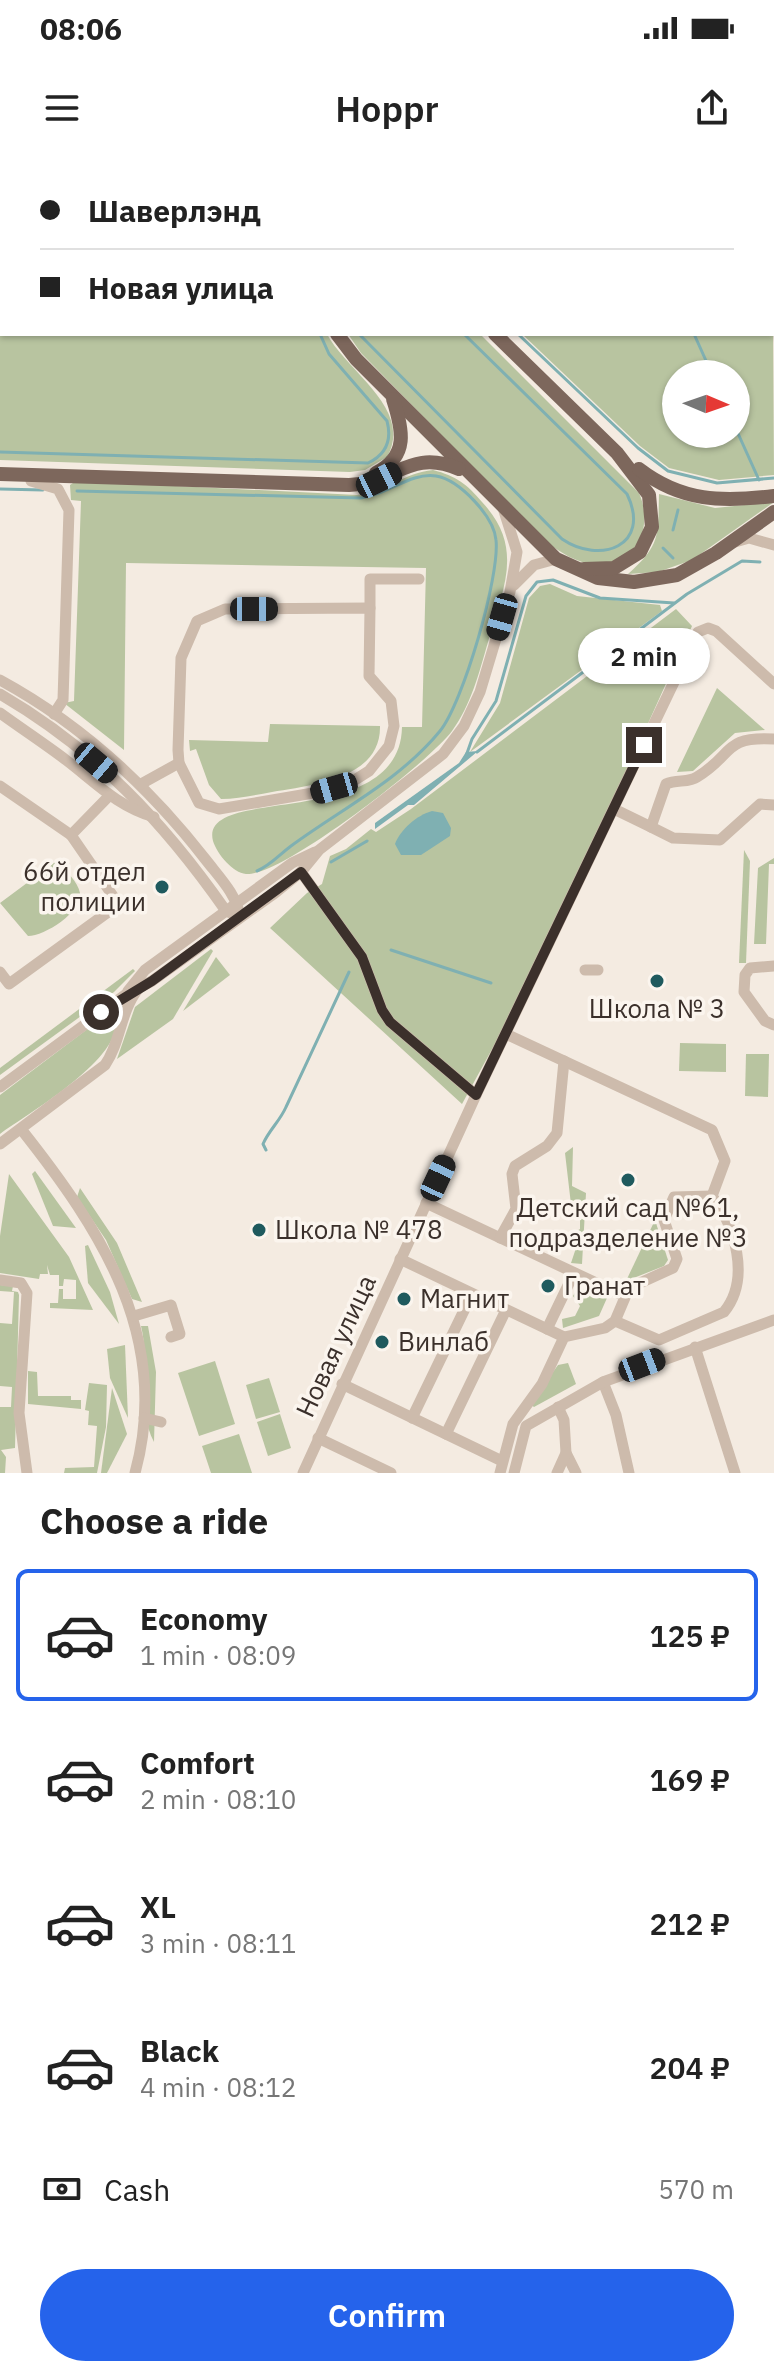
<!DOCTYPE html>
<meta charset="utf-8">
<style>
:root{--surface:#fff;--page:#f6f6f6;--text:#222;--muted:#767676;--line:#e0e0e0;--accent:#2563eb}
body{margin:0;font-family:"IBM Plex Sans",sans-serif;background:var(--page);color:var(--text);height:100vh;display:flex;flex-direction:column;font-size:30px;white-space:nowrap}
*{box-sizing:border-box;margin:0}
p{font-size:26px;color:var(--muted)}
.icon{flex:none;width:44px;height:44px;fill:none;stroke:currentColor;stroke-width:2;stroke-linecap:round;stroke-linejoin:round}
.map{position:relative;height:1313px;overflow:hidden}
.side{display:flex;flex-direction:column;background:var(--surface);flex:1}
.side>*{flex:none}
.guide{position:absolute;left:0px;top:0px;width:774px;height:176px;box-shadow:0 2px 6px #0004;display:grid;align-content:center;height:176px;padding:0 40px;background:var(--surface)}
.needle{width:52px;rotate:92deg}
.fabs{position:absolute;left:662px;top:200px;display:grid;gap:16px}
.fabs a{display:grid;place-items:center;width:88px;height:88px;border-radius:50%;background:var(--surface);box-shadow:0 2px 6px #0004;font-size:40px}
.end{position:absolute;width:36px;height:36px;margin:-18px;border:10px solid #3b302b;background:#fff;box-shadow:0 0 0 4px #fff}
.from{border-radius:50%}
.bubble{position:absolute;height:56px;border-radius:28px;background:var(--surface);box-shadow:0 2px 6px #0004;font-size:26px;font-weight:600;line-height:56px;text-align:center}
.car{position:absolute;width:24px;height:48px;margin:-24px -12px;border-radius:10px;box-shadow:0 0 6px 2px #0007;background:linear-gradient(#222 24%,#8ab4d8 0 40%,#222 0 76%,#8ab4d8 0 86%,#222 0)}
.guide b{display:flex;align-items:center;gap:28px;height:76px;font-size:30px}
.guide b+b{border-top:2px solid var(--line)}
.guide i{width:20px;height:20px;background:var(--text)}
ul{padding:0;list-style:none}
li{display:flex;align-items:center;gap:24px;height:132px;margin:0 16px 12px;padding:0 24px;border:4px solid transparent;border-radius:12px}
li div{flex:1}
li b{display:block;font-size:30px}
li em{font-style:normal;font-weight:600}
li.selected{border-color:var(--accent)}
li>.icon{width:72px;height:72px;stroke-width:1.5}
h2{padding:0 40px;font-size:36px;line-height:96px}
.pay{display:flex;align-items:center;gap:20px;height:88px;padding:0 40px;font-size:30px}
.pay p{margin-inline-start:auto}
.cta{display:flex;gap:16px;margin-top:auto;padding:16px 40px}
.cta a{flex:1;height:92px;border-radius:48px;background:var(--accent);color:#fff;font-size:32px;font-weight:600;line-height:92px;text-align:center}
.status{display:flex;justify-content:space-between;align-items:center;height:56px;padding:0 40px;background:var(--surface);direction:ltr}
.status svg{height:22px;fill:currentColor}
header{display:flex;justify-content:space-between;align-items:center;height:104px;padding:0 40px;background:var(--surface);font-size:36px;font-weight:600}
.map>svg:first-child{display:block}
.green{fill:#b8c4a0;fill-rule:evenodd}
.water{fill:#7fb0b2}
.lines{fill:none;stroke-linecap:round;stroke-linejoin:round}
.stream{stroke:#7fb0b2;stroke-width:3}
.major-tunnel{stroke:#cfc6bd;stroke-width:14;stroke-dasharray:14 7;stroke-linecap:butt}
.minor{stroke:#cdbbac;stroke-width:11}
.major{stroke:#7d675c;stroke-width:14}
.highway{stroke:#5c4a42;stroke-width:16}
.route{stroke:#3b302b;stroke-width:10}
.poi-dot{fill:#1f5a5e;stroke:#fbf5ee;stroke-width:3}
.labels{text-anchor:middle;stroke-width:7;stroke-linejoin:round;paint-order:stroke}
.poi-label{font-size:26px;fill:#3b302b;stroke:#fbf5ee;text-anchor:start}
.street-label{font-size:26px;fill:#3b302b;stroke:#fbf5ee}
</style>
<div class="status"><b>08:06</b><svg viewBox="0 0 49 12"><path d="M0 12V9h3v3zM5 12V6h3v6zM10 12V3h3v9zM15 12V0h3v12zM26 1h20v11H26zM47 4h2v5h-2z"/></svg></div>
<header><svg class="icon" aria-label="menu" viewBox="0 0 24 24"><path d="M4 6h16M4 12h16M4 18h16"/></svg>Hoppr<svg class="icon" aria-label="share" viewBox="0 0 24 24"><path d="M12 15V3M7 8l5-5 5 5M5 13v7h14v-7"/></svg></header>
<div class="map">
<svg width="774" height="1313" viewBox="0 0 774 1313">
<rect width="100%" height="100%" fill="#f4ebe1"/>
<!-- green -->
<g class="green">
<polygon points="373,0 768,0 769,2 374,2"/>
<path d="M772 9 774 315 719 320 669 308 640 286 522 174H772ZM736 214V274H676V214Z"/>
<path d="M0 18 2 174H327C347 212 414 249 387 297L365 310 350 312 0 300Z"/>
<path d="M348 174H480L639 333C654 367 637 405 596 404 577 404 560 392 545 381L361 193Z"/>
<path d="M433 310C456 316 467 324 482 342 525 388 503 428 488 482 479 513 471 545 452 571 429 602 282 717 246 714 233 713 217 694 213 681 198 623 400 673 402 567H422L426 408 126 403 124 590 64 543 74 541 81 341 71 340 70 325 76 321 357 335C385 331 405 313 433 310Z"/>
<path d="M659 334 715 348 774 342 692 400 658 412 628 414C661 385 658 375 659 334Z"/>
<polygon points="550,424 577,436 660,445 662,451 470,592 500,543 529,438 540,426"/>
<polygon points="676,449 692,466 544,794 462,944 270,768 307,733 322,724 330,696 346,689 371,669 376,672 411,649"/>
<polygon points="717,528 765,570 735,573 693,611 677,612"/>
<path d="M270 564 380 566C381 619 312 625 272 632 255 635 238 639 221 639L209 625 196 589 190 591 189 580 268 582Z"/>
<polygon points="744,690 750,701 746,803 739,803"/>
<polygon points="774,698 774,704 769,704 766,784 754,784 758,708"/>
<path d="M58 700C65 710 78 722 80 733 82 752 45 776 28 776L0 743Z"/>
<polygon points="211,789 213,791 173,859 117,899 135,847"/>
<polygon points="216,797 230,815 183,851"/>
<polygon points="133,809 135,811 114,832 0,915 0,908"/>
<path d="M114 849C136 892 30 952 0 974V935Z"/>
<polygon points="680,883 726,884 726,912 679,911"/>
<polygon points="746,894 769,894 768,937 745,936"/>
<polygon points="573,987 572,1026 586,1033 582,1104 571,1103 575,1091 574,1073 580,1069 580,1055 572,1053 565,993"/>
<polygon points="35,1011 76,1068 53,1066 32,1014"/>
<polygon points="9,1014 69,1097 93,1150 50,1148 50,1143 58,1143 59,1129 63,1129 63,1139 76,1139 76,1120 64,1119 63,1126 59,1126 59,1115 50,1115 47,1105 48,1114 40,1114 39,1119 0,1113 0,1076"/>
<polygon points="80,1028 117,1083 142,1142 132,1139 106,1080 77,1037"/>
<polygon points="655,1060 668,1100 664,1106 626,1121"/>
<polygon points="88,1085 110,1132 119,1164 88,1123 85,1086"/>
<polygon points="0,1125 13,1126 12,1131 18,1132 19,1135 15,1288 1,1290 6,1297 5,1313 0,1313 0,1247 11,1247 12,1227 0,1226 0,1163 12,1164 14,1132 0,1131"/>
<polygon points="578,1127 607,1138 599,1156 563,1168 562,1159 575,1156 580,1146 573,1136"/>
<path d="M141 1166H148L156 1212 154 1282C136 1248 150 1201 141 1166Z"/>
<polygon points="125,1185 128,1258 110,1218 107,1189"/>
<polygon points="215,1201 235,1264 199,1276 178,1213"/>
<polygon points="568,1203 576,1224 534,1247 530,1244 558,1205"/>
<polygon points="28,1211 37,1212 38,1236 71,1236 71,1240 81,1240 81,1249 28,1244"/>
<polygon points="269,1218 280,1252 256,1259 246,1225"/>
<polygon points="89,1223 107,1225 106,1267 97,1313 64,1313 65,1308 94,1307 97,1266 88,1265 89,1251 85,1250"/>
<polygon points="112,1228 127,1274 107,1313 101,1313"/>
<polygon points="280,1254 291,1288 268,1296 257,1262"/>
<polygon points="239,1274 252,1313 211,1313 202,1286"/>
</g>
<!-- water -->
<g class="water">
<polygon points="478,591 414,645 408,645 375,669 375,663 459,603 466,592"/>
<path d="M432 651 443 653 451 668 450 676 421 695H401L395 684C400 670 417 655 432 651Z"/>
</g>
<g class="lines">
<!-- stream -->
<g class="stream">
<polyline points="564,0 565,2"/>
<polyline points="551,2 559,0"/>
<polyline points="0,49 2,49"/>
<path d="M359 174 562 379C600 405 652 386 627 334L464 174"/>
<polyline points="518,174 638,288 668,311 717,323 774,318"/>
<polyline points="694,174 712,214"/>
<polyline points="736,269 759,320"/>
<path d="M0 292 368 303C387 294 392 280 387 261L329 194 320 174"/>
<polyline points="0,329 43,330"/>
<path d="M77 331 361 338C387 335 411 312 436 316 460 320 494 357 496 380 500 416 463 543 440 571 399 621 341 649 291 686 279 695 271 705 257 711"/>
<polyline points="673,370 678,350"/>
<polyline points="663,388 673,398"/>
<polyline points="477,592 687,434 742,401 760,402"/>
<polyline points="466,596 472,579 496,541 526,436 537,422 553,420 600,438 674,443"/>
<polyline points="331,702 367,681"/>
<polyline points="391,790 491,823"/>
<path d="M266 990 263 984C269 970 280 961 286 947 307 902 328 858 349 812"/>
</g>
<!-- major-tunnel -->
<g class="major-tunnel">
<polyline points="297,0 299,2"/>
<polyline points="317,0 319,2"/>
</g>
<!-- minor -->
<g class="minor">
<polyline points="688,2 697,0"/>
<polyline points="31,321 58,329 69,350 63,540 54,554"/>
<polyline points="735,382 749,378 774,385"/>
<polyline points="514,425 534,405 556,399"/>
<polygon points="370,448 369,516 391,541 394,566 389,586 369,611 350,623 319,632 219,649 199,643 179,603 178,590 181,498 197,461 225,449"/>
<polyline points="370,448 370,419 419,419"/>
<path d="M0 520C81 564 150 628 206 700 220 718 237 735 240 757"/>
<path d="M0 534C96 590 163 661 226 751L240 757"/>
<path d="M0 553C22 569 45 584 66 600 96 623 117 646 154 657"/>
<path d="M774 579C722 576 734 595 697 617 689 623 676 619 666 624L651 667 673 678 720 680 760 644 774 645"/>
<polyline points="141,624 179,603"/>
<polyline points="0,626 71,675 109,636"/>
<polyline points="614,649 651,667"/>
<polyline points="301,712 362,797 382,850 390,862 476,935"/>
<polyline points="774,806 750,808 745,815 744,832 765,861 774,865"/>
<polyline points="585,810 598,810"/>
<polyline points="0,812 9,824 115,747 113,736 71,675"/>
<polyline points="128,831 145,810 292,703 315,692"/>
<polyline points="506,874 712,970 725,1001 712,1036"/>
<polyline points="0,927 125,835 152,821 275,733 301,712 319,690 443,594 464,566 480,532 510,432 517,392 504,351"/>
<path d="M21 969C101 1070 172 1178 135 1313"/>
<path d="M0 984 105 905C121 882 120 852 138 829"/>
<polyline points="426,1043 624,1136"/>
<polyline points="500,1078 516,1049 512,1014 515,1006 547,986 557,973 564,901"/>
<polyline points="400,1099 564,1177"/>
<polyline points="0,1120 21,1123 27,1133 19,1253 27,1313"/>
<polyline points="134,1156 171,1145 180,1174 171,1177"/>
<path d="M615 1161 659 1180 724 1152C751 1119 735 1066 712 1036"/>
<polyline points="547,1169 574,1113"/>
<polyline points="695,1187 735,1313"/>
<polyline points="603,1222 616,1255 629,1313"/>
<polyline points="342,1224 502,1301"/>
<polyline points="558,1247 564,1260 566,1293 576,1313"/>
<polyline points="144,1258 161,1262"/>
<polyline points="412,1258 472,1134"/>
<polyline points="446,1274 506,1150"/>
<polyline points="318,1278 391,1313"/>
<polyline points="303,1313 476,935 698,472 708,468 716,471 774,524"/>
<polyline points="500,1313 513,1264 542,1224 564,1177 605,1168 615,1161 629,1128 673,1108 677,1099 664,1060 674,1037 712,1036"/>
<polyline points="514,1313 526,1266 603,1222 774,1160"/>
<polyline points="557,1313 566,1293"/>
</g>
<!-- major -->
<g class="major">
<polyline points="337,174 356,199 556,399 598,418 634,422 677,415 716,393 774,352"/>
<polyline points="495,174 617,293 649,335 652,367 640,392 614,408 584,409"/>
<path d="M639 309C682 342 722 342 774 336"/>
<path d="M376 313C409 296 403 270 393 239"/>
<path d="M0 314 349 325C395 323 410 288 459 309"/>
</g>
<!-- highway -->
<polyline class="highway" points="0,1 9,0"/>
</g>
<g class="lines">
<!-- route -->
<polyline class="route" points="101,852 152,821 301,712 362,797 382,850 390,862 476,935 644,585"/>
</g>
<!-- markers -->
<g class="poi-dot">
<circle cx="162" cy="727" r="8"/>
<circle cx="657" cy="821" r="8"/>
<circle cx="628" cy="1020" r="8"/>
<circle cx="259" cy="1070" r="8"/>
<circle cx="548" cy="1126" r="8"/>
<circle cx="404" cy="1139" r="8"/>
<circle cx="382" cy="1182" r="8"/>
</g>
<g class="labels">
<!-- poi labels -->
<g class="poi-label">
<text x="146" y="721" text-anchor="end">66й отдел<tspan x="146" dy="30">полиции</tspan></text>
<text x="657" y="858" text-anchor="middle">Школа № 3</text>
<text x="628" y="1057" text-anchor="middle">Детский сад №61,<tspan x="628" dy="30">подразделение №3</tspan></text>
<text x="275" y="1079">Школа № 478</text>
<text x="564" y="1135">Гранат</text>
<text x="420" y="1148">Магнит</text>
<text x="398" y="1191">Винлаб</text>
</g>
<!-- street labels -->
<g class="street-label">
<text transform="translate(336 1186) rotate(-65)" y="9">Новая улица</text>
</g>
</g>
</svg>
<div class="fabs">
<a><svg class="needle" viewBox="-14 -14 28 28"><path d="M0-13l5 13h-10z" fill="#e53935"/><path d="M0 13l5-13h-10z" fill="#767676"/></svg></a>
</div>
<i class="end from" style="left:101px;top:852px"></i>
<i class="end" style="left:644px;top:585px"></i>
<div class="bubble" style="left:578px;top:468px;width:132px">2 min</div>
<i class="car" style="left:379px;top:320px;rotate:64deg"></i>
<i class="car" style="left:254px;top:449px;rotate:90deg"></i>
<i class="car" style="left:502px;top:457px;rotate:196deg"></i>
<i class="car" style="left:96px;top:603px;rotate:130deg"></i>
<i class="car" style="left:334px;top:628px;rotate:254deg"></i>
<i class="car" style="left:438px;top:1018px;rotate:25deg"></i>
<i class="car" style="left:642px;top:1205px;rotate:69deg"></i>
<div class="guide">
<b><i class="from"></i>Шаверлэнд</b>
<b><i></i>Новая улица</b>
</div>
</div>
<section class="side">
<h2>Choose a ride</h2>
<ul>
<li class="selected"><svg class="icon" aria-label="car" viewBox="0 0 24 24"><path d="M5 17H2v-5l4-1 3-4h7l3 4 3 1v5h-3M9 17h6M6 11h13"/><circle cx="7" cy="17" r="2"/><circle cx="17" cy="17" r="2"/></svg><div><b>Economy</b><p>1 min · 08:09</p></div><em>125 ₽</em></li>
<li><svg class="icon" aria-label="car" viewBox="0 0 24 24"><path d="M5 17H2v-5l4-1 3-4h7l3 4 3 1v5h-3M9 17h6M6 11h13"/><circle cx="7" cy="17" r="2"/><circle cx="17" cy="17" r="2"/></svg><div><b>Comfort</b><p>2 min · 08:10</p></div><em>169 ₽</em></li>
<li><svg class="icon" aria-label="car" viewBox="0 0 24 24"><path d="M5 17H2v-5l4-1 3-4h7l3 4 3 1v5h-3M9 17h6M6 11h13"/><circle cx="7" cy="17" r="2"/><circle cx="17" cy="17" r="2"/></svg><div><b>XL</b><p>3 min · 08:11</p></div><em>212 ₽</em></li>
<li><svg class="icon" aria-label="car" viewBox="0 0 24 24"><path d="M5 17H2v-5l4-1 3-4h7l3 4 3 1v5h-3M9 17h6M6 11h13"/><circle cx="7" cy="17" r="2"/><circle cx="17" cy="17" r="2"/></svg><div><b>Black</b><p>4 min · 08:12</p></div><em>204 ₽</em></li>
</ul>
<div class="pay"><svg class="icon" aria-label="cash" viewBox="0 0 24 24"><path d="M3 7h18v10H3z"/><circle cx="12" cy="12" r="2"/></svg>Cash<p>570 m</p></div>
<div class="cta"><a>Confirm</a></div>
</section>
